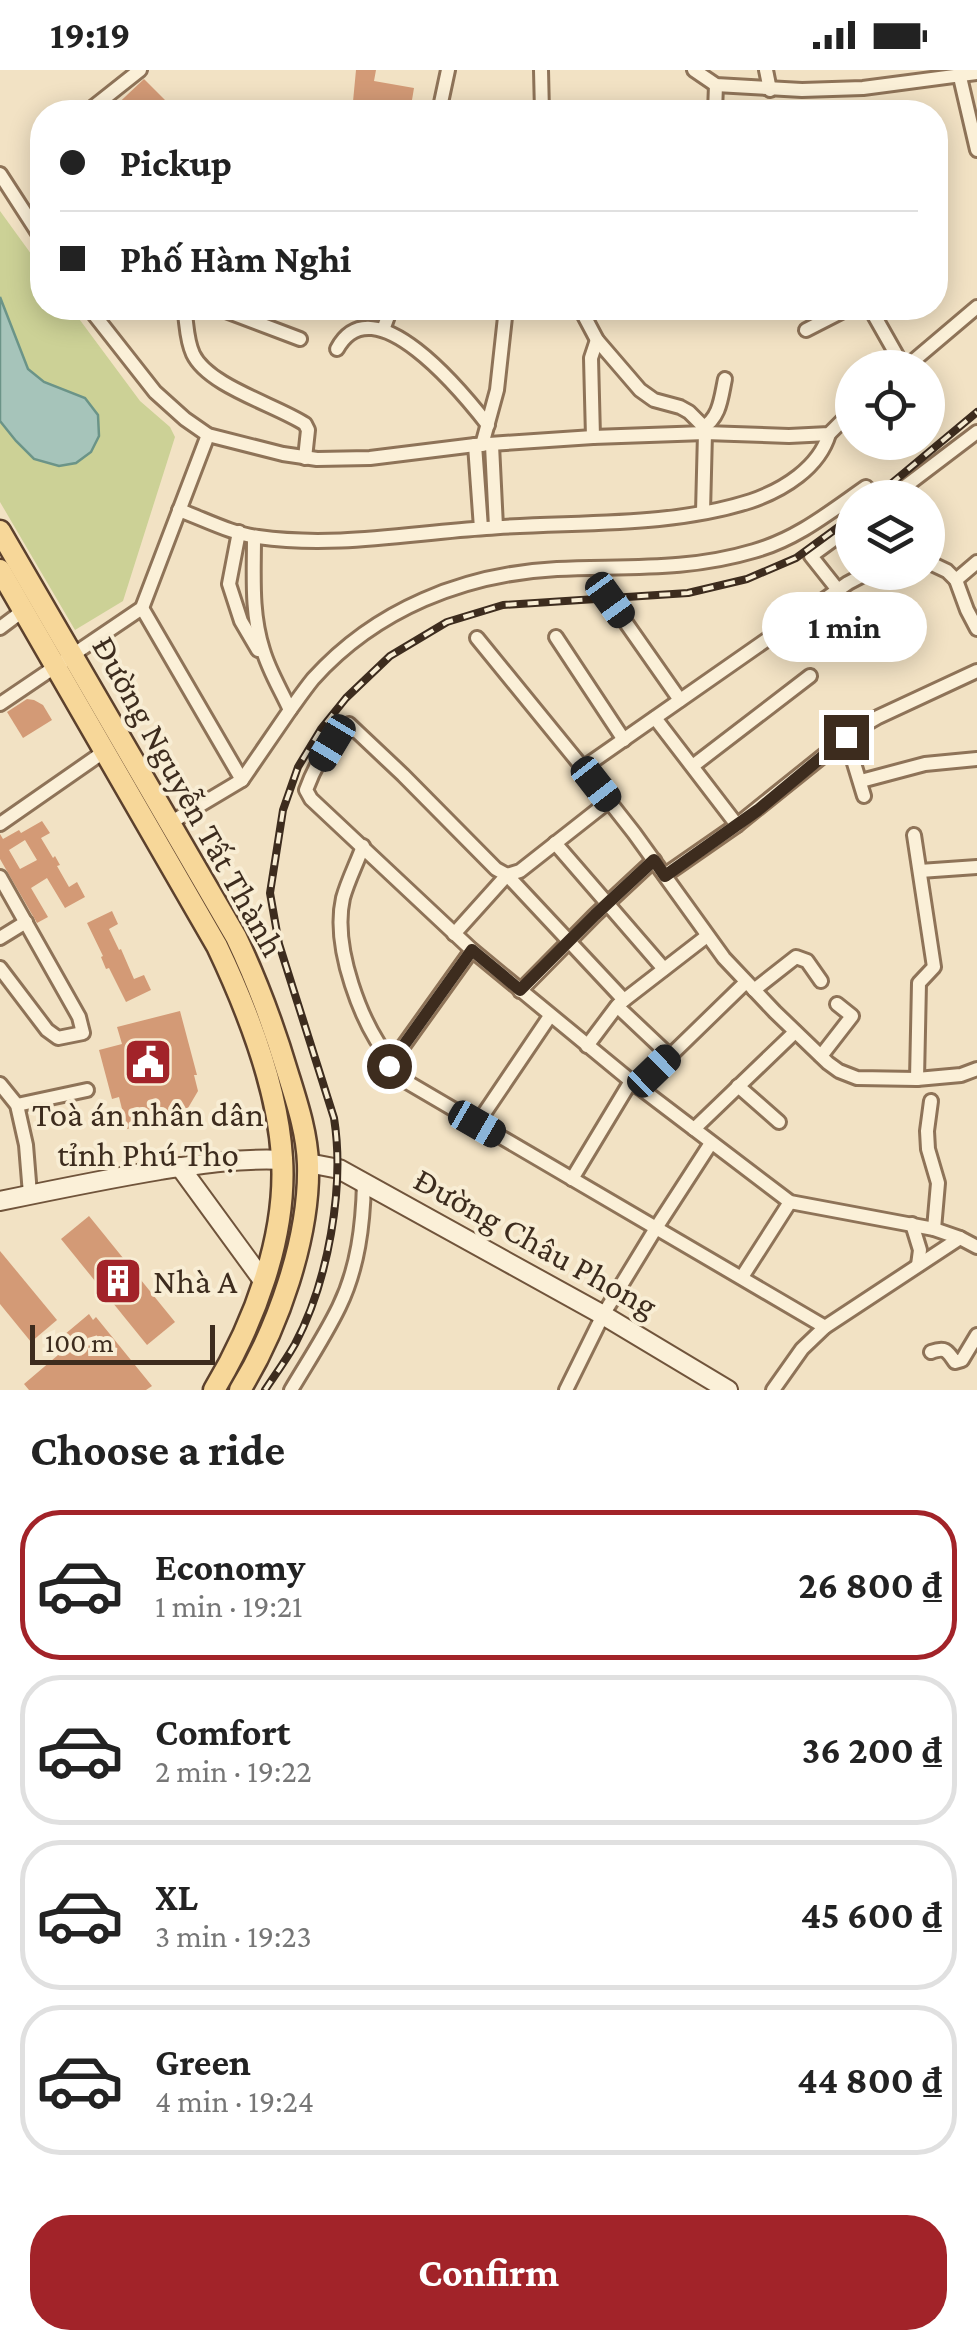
<!DOCTYPE html>
<meta charset="utf-8">
<style>
:root{--surface:#fff;--page:#f2f2f2;--text:#222;--muted:#767676;--line:#e0e0e0;--accent:#a22329}
body{margin:0;font-family:"Crimson Pro",serif;background:var(--page);color:var(--text);height:100vh;display:flex;flex-direction:column;font-size:38px;white-space:nowrap}
*{box-sizing:border-box;margin:0}
p{font-size:32px;color:var(--muted)}
.icon{flex:none;width:55px;height:55px;fill:none;stroke:currentColor;stroke-width:2;stroke-linecap:round;stroke-linejoin:round}
.map{position:relative;height:1320px;overflow:hidden}
.panel{display:flex;flex-direction:column;background:var(--surface);flex:1}
.panel>*{flex:none}
.guide{position:absolute;left:30px;top:30px;width:918px;height:220px;border-radius:40px;box-shadow:0 5px 25px #0003;display:grid;align-content:center;height:220px;padding:0 30px;background:var(--surface)}
.tools{position:absolute;left:835px;top:280px;display:grid;gap:20px}
.tools a{display:grid;place-items:center;width:110px;height:110px;border-radius:50%;background:var(--surface);box-shadow:0 5px 25px #0003;font-size:50px}
.scale{position:absolute;left:30px;bottom:25px;width:185px;box-sizing:border-box;padding-left:10px;border:5px solid #3d2c1e;border-top:0;font-size:28px;line-height:35px;white-space:nowrap;color:#3d2c1e;-webkit-text-stroke:8px #f8edd4;paint-order:stroke}
.end{position:absolute;width:45px;height:45px;margin:-22px;border:12px solid #3d2c1e;background:#fff;box-shadow:0 0 0 5px #fff}
.from{border-radius:50%}
.bubble{position:absolute;height:70px;border-radius:35px;background:var(--surface);box-shadow:0 5px 25px #0003;font-size:32px;font-weight:700;line-height:70px;text-align:center}
.car{position:absolute;width:30px;height:60px;margin:-30px -15px;border-radius:12px;box-shadow:0 0 8px 2px #0007;background:linear-gradient(#222 24%,#8ab4d8 0 40%,#222 0 76%,#8ab4d8 0 86%,#222 0)}
.guide b{display:flex;align-items:center;gap:35px;height:95px;font-size:38px}
.guide b+b{border-top:2px solid var(--line)}
.guide i{width:25px;height:25px;background:var(--text)}
ul{padding:0;list-style:none}
li{display:flex;align-items:center;gap:30px;height:150px;margin:0 20px 15px;padding:0 10px;border:5px solid var(--line);border-radius:40px}
li div{flex:1}
li b{display:block;font-size:38px}
li em{font-style:normal;font-weight:700}
li.on{border-color:var(--accent)}
li>.icon{width:90px;height:90px;stroke-width:1.5}
h2{padding:0 30px;font-size:45px;line-height:120px}
.primary-button{display:flex;gap:20px;margin-top:auto;padding:20px 30px}
.primary-button a{flex:1;height:115px;border-radius:40px;background:var(--accent);color:#fff;font-size:40px;font-weight:700;line-height:115px;text-align:center}
.status{display:flex;justify-content:space-between;align-items:center;height:70px;padding:0 50px;background:var(--surface);direction:ltr}
.status svg{height:28px;fill:currentColor}
.map>svg:first-child{display:block}
.green{fill:#ccd196}
.water{fill:#a6c4ba;stroke:#6b9488;stroke-width:2.5}
.building{fill:#d39a76;fill-rule:evenodd}
.lines{fill:none;stroke-linecap:round;stroke-linejoin:round}
.street-casing{stroke:#8e7358;stroke-width:18}
.secondary-casing{stroke:#70543b;stroke-width:22}
.primary-casing{stroke:#5c412d;stroke-width:25}
.street{stroke:#fbf0d8;stroke-width:12}
.secondary{stroke:#fbf0d8;stroke-width:18}
.primary{stroke:#f7d799;stroke-width:20}
.rail-casing{stroke:#3d2c1e;stroke-width:8}
.rail{stroke:#f8edd4;stroke-width:4;stroke-dasharray:11;stroke-linecap:butt}
.route{stroke:#3d2c1e;stroke-width:12}
.labels{text-anchor:middle;stroke-width:8;stroke-linejoin:round;paint-order:stroke}
.street-label{font-size:35px;fill:#3d2c1e;stroke:#f8edd4}
.poi-label{font-size:35px;fill:#3d2c1e;stroke:#f8edd4}
</style>
<div class="status"><b>19:19</b><svg viewBox="0 0 49 12"><path d="M0 12V9h3v3zM5 12V6h3v6zM10 12V3h3v9zM15 12V0h3v12zM26 1h20v11H26zM47 4h2v5h-2z"/></svg></div>
<div class="map">
<svg width="977" height="1320" viewBox="0 0 977 1320">
<rect width="100%" height="100%" fill="#f2e2c4"/>
<!-- green -->
<polygon class="green" points="0,141 42,199 42,238 71,238 140,331 170,357 175,367 123,531 75,560 0,432"/>
<!-- water -->
<polygon class="water" points="0,227 28,299 44,312 85,328 98,345 99,366 91,382 76,393 59,396 34,389 16,371 0,351"/>
<!-- building -->
<g class="building">
<polygon points="356,0 376,0 374,11 414,18 410,42 352,42"/>
<polygon points="144,9 172,37 167,42 109,42"/>
<polygon points="27,629 34,630 43,635 52,650 23,668 7,642"/>
<path d="M42 751 50 763 41 768 53 788 55 786 60 795 57 796 69 817 77 812 85 827 65 838 47 808 31 818 48 847 37 853 0 789V764L3 769 19 760 23 766 21 763ZM25 770 37 790 20 799 9 780Z"/>
<polygon points="112,841 118,854 109,859 119,880 121,879 134,909 144,905 151,920 126,932 109,898 106,899 101,887 103,886 87,853"/>
<polygon points="180,941 197,1005 194,1005 198,1021 188,1038 172,1042 173,1047 127,1059 119,1027 112,1029 99,980 122,974 117,957"/>
<polygon points="89,1146 175,1252 147,1275 61,1169"/>
<polygon points="0,1181 57,1250 31,1272 0,1234"/>
<polygon points="89,1244 93,1250 96,1247 152,1316 146,1320 29,1320 24,1314 71,1274 64,1265"/>
</g>
<g class="lines">
<!-- street casing -->
<g class="street-casing">
<g id="street">
<polyline points="541,0 542,42"/>
<polyline points="694,0 716,15 802,20 863,18 977,3"/>
<polyline points="766,0 770,20"/>
<polyline points="960,7 977,80"/>
<polyline points="87,42 140,0"/>
<polyline points="439,42 448,0"/>
<polyline points="715,42 716,15"/>
<polyline points="0,104 42,169"/>
<polyline points="89,238 155,322 185,349 208,365 283,384 317,389 370,388 475,375 593,367 705,363 789,366 829,364 852,341"/>
<path d="M184 238C187 253 186 269 193 284 208 316 276 335 305 354L308 360 305 388"/>
<polyline points="218,238 300,269"/>
<polyline points="580,238 597,270 640,320 654,330 680,337 689,342 701,354 705,363 703,442"/>
<polyline points="870,238 904,298"/>
<polyline points="383,260 391,238"/>
<polyline points="806,260 849,238"/>
<path d="M337 279C373 212 463 323 488 355"/>
<polyline points="905,298 977,237"/>
<path d="M702 358C720 348 721 328 725 309"/>
<polyline points="593,367 591,288 597,270"/>
<polyline points="475,375 481,458"/>
<polyline points="482,375 497,320 506,238"/>
<polyline points="492,375 496,457"/>
<polyline points="890,428 977,362"/>
<path d="M179 440C204 449 232 464 258 467 335 478 410 463 486 458 573 451 667 458 751 431 783 420 819 398 829 364"/>
<polyline points="239,462 229,514 241,551 258,580"/>
<polyline points="928,492 947,501 956,510 977,492"/>
<polyline points="869,502 848,513 583,698 634,763 724,888 775,942 828,993 839,1001 857,1008 917,1009 961,1005 977,999"/>
<polyline points="956,510 967,540 977,559"/>
<polyline points="838,520 811,486 852,456"/>
<polyline points="610,530 680,630"/>
<polyline points="142,538 242,710"/>
<polyline points="0,558 24,540"/>
<polyline points="556,567 624,670"/>
<polyline points="477,568 583,698"/>
<polyline points="0,634 142,538 208,365"/>
<path d="M290 640C298 629 305 619 313 609 376 539 464 504 557 499 626 496 687 501 754 481 797 469 830 442 866 417"/>
<polyline points="655,648 737,755"/>
<polyline points="846,667 864,726"/>
<polyline points="694,695 810,606"/>
<polyline points="861,711 925,694 977,689"/>
<path d="M609 731 520 801 507 805 496 799 403 705 349 654C330 668 314 698 306 720L311 729 472 880 631 1011 790 1132 934 1159 960 1168 977 1177"/>
<path d="M170 753 242 710 290 640C281 620 269 601 263 580 251 543 254 506 254 467"/>
<polyline points="0,754 105,681"/>
<polyline points="914,765 934,897 919,913 917,1009"/>
<polyline points="555,773 664,899"/>
<path d="M363 776C357 793 348 810 343 828 332 877 361 955 392 992"/>
<polyline points="920,801 977,797"/>
<polyline points="665,805 737,755 854,661 878,647 977,601"/>
<polyline points="0,807 79,947 83,963 58,968 47,960 0,898"/>
<polyline points="454,864 507,805 624,930"/>
<polyline points="0,868 26,852"/>
<polyline points="472,880 389,996 390,1002 825,1257"/>
<polyline points="754,920 796,887 807,891 821,911"/>
<polyline points="520,921 595,845 654,790"/>
<polyline points="619,934 707,866"/>
<polyline points="587,976 617,936 670,986"/>
<polyline points="821,986 852,946 837,934"/>
<polyline points="0,1014 17,1035 26,1075 30,1124"/>
<polyline points="738,1016 779,1052"/>
<polyline points="638,1017 746,912"/>
<polyline points="931,1031 927,1061 928,1079 938,1113 934,1159"/>
<polyline points="17,1035 87,1020"/>
<polyline points="477,1054 550,946"/>
<polyline points="694,1059 795,962"/>
<polyline points="572,1109 631,1011"/>
<polyline points="912,1154 920,1180 918,1195"/>
<polyline points="742,1207 790,1132"/>
<path d="M931 1282C945 1277 947 1280 955 1292L962 1290 977 1265"/>
<path d="M291 1320C307 1293 325 1266 339 1237 358 1198 363 1155 364 1113"/>
<polyline points="566,1320 603,1245 656,1158 711,1073"/>
<polyline points="773,1320 802,1279 825,1257 960,1168"/>
</g>
</g>
<!-- secondary casing -->
<g class="secondary-casing">
<g id="secondary">
<polyline points="308,1093 339,1099 603,1245 728,1320"/>
<polyline points="180,1097 264,1212"/>
<path d="M0 1131C53 1120 106 1109 160 1100 201 1094 241 1088 283 1090"/>
</g>
</g>
<!-- primary casing -->
<g class="primary-casing">
<g id="primary">
<path d="M0 461 236 867C257 911 274 957 288 1004 297 1033 307 1063 308 1094 310 1167 278 1258 240 1320"/>
<path d="M0 500 217 876C247 939 278 1018 282 1088 287 1167 254 1253 214 1320"/>
</g>
</g>
<!-- street -->
<use href="#street" class="street"/>
<!-- secondary -->
<use href="#secondary" class="secondary"/>
<!-- primary -->
<use href="#primary" class="primary"/>
<!-- rail casing -->
<g class="rail-casing">
<g id="rail">
<polyline points="874,428 977,342"/>
<path d="M265 1320C275 1305 286 1290 295 1274 328 1212 345 1117 334 1048L279 874 270 823 283 740 298 697 321 659 346 628 390 586 447 552 503 535 688 523 747 509 796 488 852 447"/>
</g>
</g>
<!-- rail -->
<use href="#rail" class="rail"/>
</g>
<g class="lines">
<!-- route -->
<polyline class="route" points="389,996 472,880 520,920 595,845 654,790 665,806 758,740 846,667"/>
</g>
<!-- icons -->
<defs>
<g id="civic-square" transform="scale(2.5)"><rect x="-9" y="-9" width="18" height="18" rx="4" fill="#a22329" stroke="#f8edd4"/><path d="M-.6-6.5H3V-4.5H.6V-3L4-1V1h2V6H-6V1h2V-1L-.6-3ZM-1.2 2.5V6h2.4V2.5Z" fill="#fff"/></g>
<g id="building-square" transform="scale(2.5)"><rect x="-9" y="-9" width="18" height="18" rx="4" fill="#a22329" stroke="#f8edd4"/><path d="M-4-6H4V6H1V3H-1V6H-4ZM-2.5-4.3h1.7v1.8h-1.7ZM.8-4.3h1.7v1.8H.8ZM-2.5-1h1.7V.8h-1.7ZM.8-1h1.7V.8H.8Z" fill="#fff"/></g>
</defs>
<g fill-rule="evenodd">
<use href="#civic-square" x="148" y="992"/>
<use href="#building-square" x="118" y="1211"/>
</g>
<g class="labels">
<!-- street labels -->
<g class="street-label">
<text transform="translate(189 726) rotate(61)" y="12">Đường Nguyễn Tất Thành</text>
<text transform="translate(536 1172) rotate(29)" y="12">Đường Châu Phong</text>
</g>
<!-- poi labels -->
<g class="poi-label">
<text x="148" y="1056">Toà án nhân dân<tspan x="148" dy="40">tỉnh Phú Thọ</tspan></text>
<text x="153" y="1223" text-anchor="start">Nhà A</text>
</g>
</g>
</svg>
<div class="tools">
<a><svg class="icon" aria-label="locate" viewBox="0 0 24 24"><circle cx="12" cy="12" r="6"/><path d="M12 2v4M12 18v4M2 12h4M18 12h4"/></svg></a>
<a><svg class="icon" aria-label="layers" viewBox="0 0 24 24"><path d="M12 4l9 5-9 5-9-5zM3 14l9 5 9-5"/></svg></a>
</div>
<div class="scale">100 m</div>
<i class="end from" style="left:389px;top:996px"></i>
<i class="end" style="left:846px;top:667px"></i>
<div class="bubble" style="left:762px;top:522px;width:165px">1 min</div>
<i class="car" style="left:610px;top:530px;rotate:144deg"></i>
<i class="car" style="left:332px;top:673px;rotate:211deg"></i>
<i class="car" style="left:596px;top:714px;rotate:142deg"></i>
<i class="car" style="left:654px;top:1001px;rotate:46deg"></i>
<i class="car" style="left:477px;top:1054px;rotate:120deg"></i>
<div class="guide">
<b><i class="from"></i>Pickup</b>
<b><i></i>Phố Hàm Nghi</b>
</div>
</div>
<section class="panel">
<h2>Choose a ride</h2>
<ul>
<li class="on"><svg class="icon" aria-label="car" viewBox="0 0 24 24"><path d="M5 17H2v-5l4-1 3-4h7l3 4 3 1v5h-3M9 17h6M6 11h13"/><circle cx="7" cy="17" r="2"/><circle cx="17" cy="17" r="2"/></svg><div><b>Economy</b><p>1 min · 19:21</p></div><em>26 800 ₫</em></li>
<li><svg class="icon" aria-label="car" viewBox="0 0 24 24"><path d="M5 17H2v-5l4-1 3-4h7l3 4 3 1v5h-3M9 17h6M6 11h13"/><circle cx="7" cy="17" r="2"/><circle cx="17" cy="17" r="2"/></svg><div><b>Comfort</b><p>2 min · 19:22</p></div><em>36 200 ₫</em></li>
<li><svg class="icon" aria-label="car" viewBox="0 0 24 24"><path d="M5 17H2v-5l4-1 3-4h7l3 4 3 1v5h-3M9 17h6M6 11h13"/><circle cx="7" cy="17" r="2"/><circle cx="17" cy="17" r="2"/></svg><div><b>XL</b><p>3 min · 19:23</p></div><em>45 600 ₫</em></li>
<li><svg class="icon" aria-label="car" viewBox="0 0 24 24"><path d="M5 17H2v-5l4-1 3-4h7l3 4 3 1v5h-3M9 17h6M6 11h13"/><circle cx="7" cy="17" r="2"/><circle cx="17" cy="17" r="2"/></svg><div><b>Green</b><p>4 min · 19:24</p></div><em>44 800 ₫</em></li>
</ul>
<div class="primary-button"><a>Confirm</a></div>
</section>
